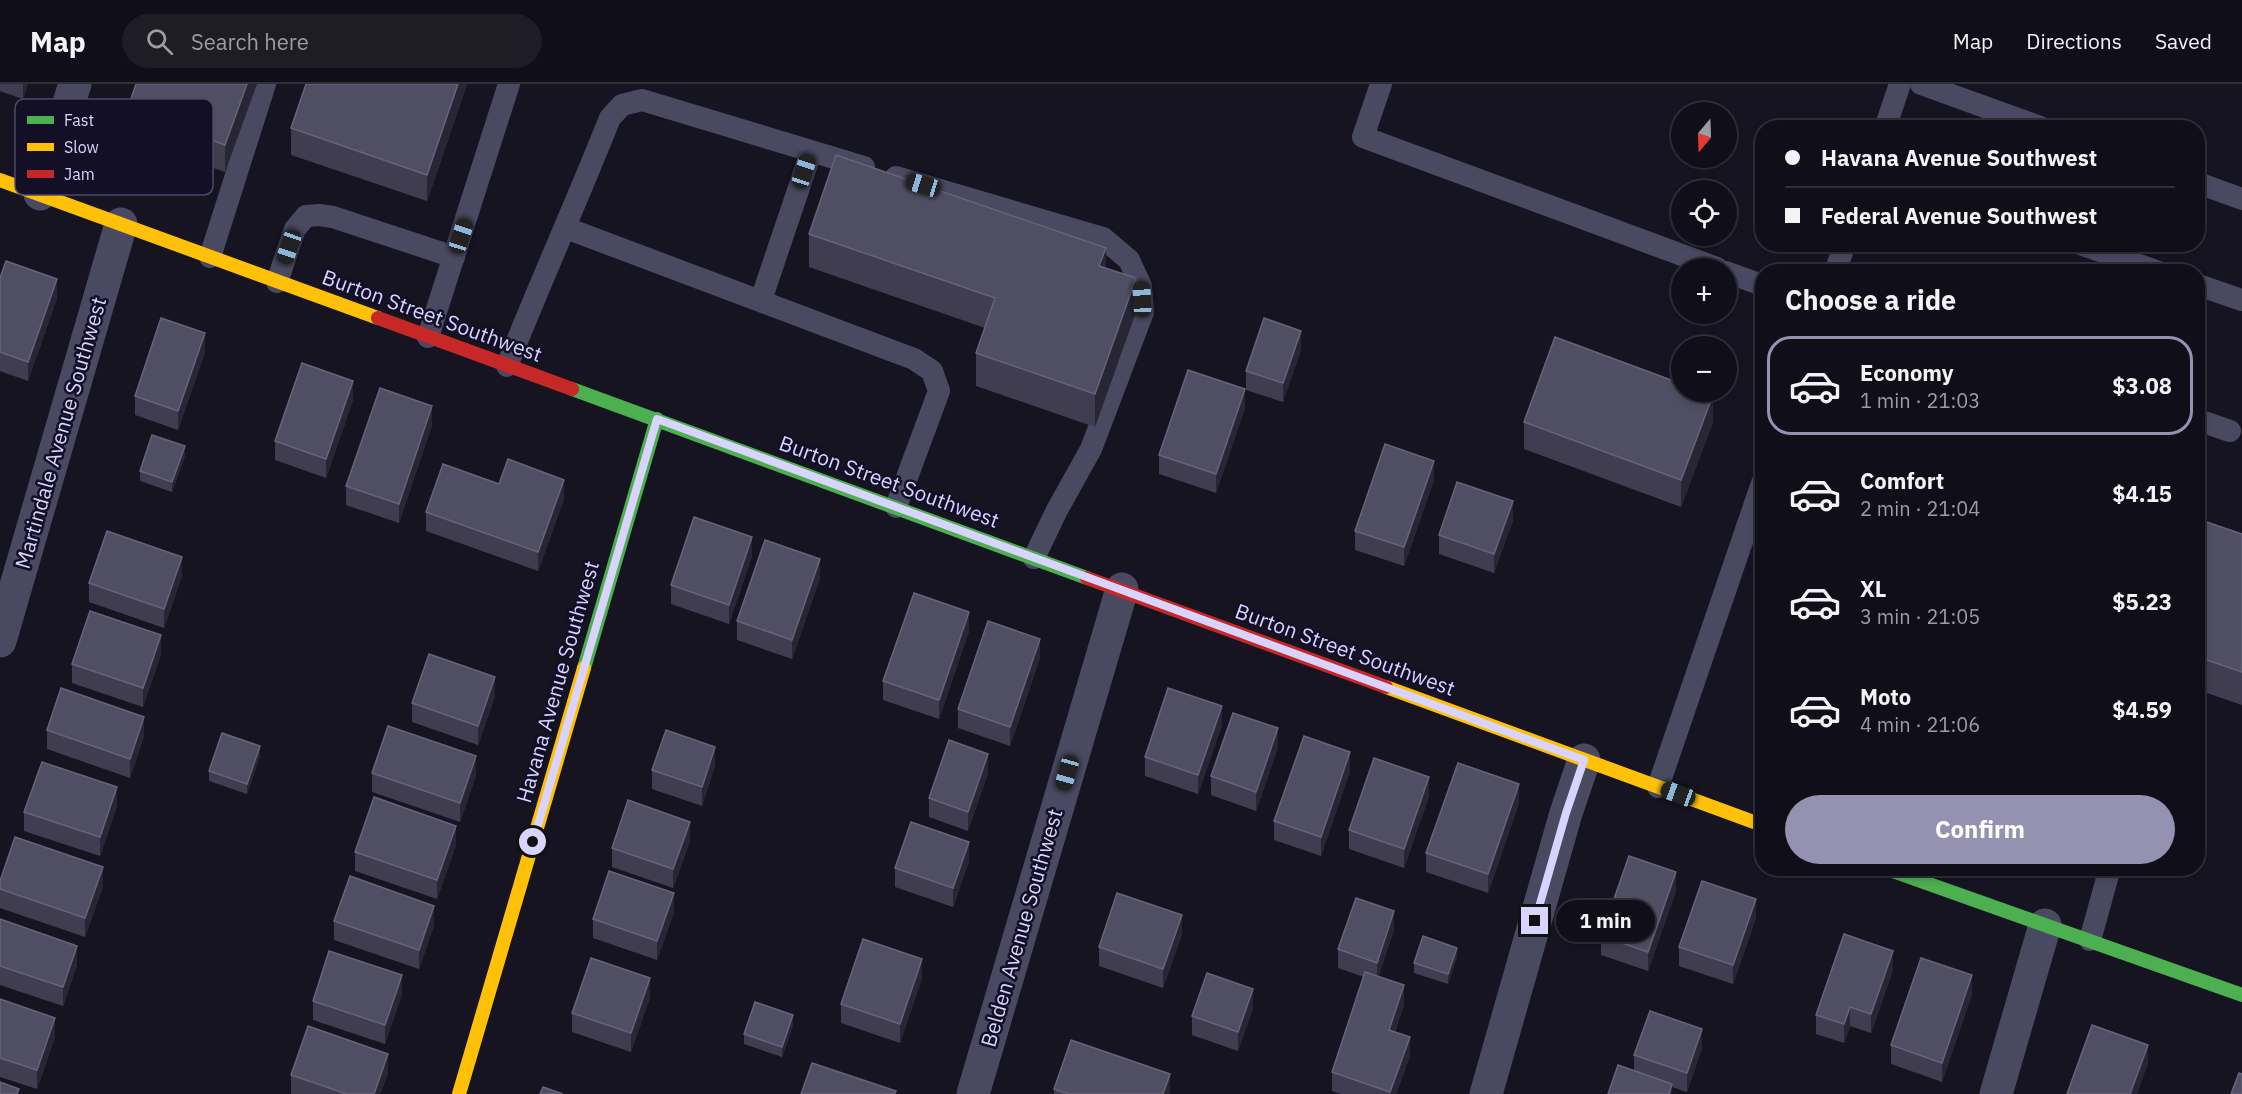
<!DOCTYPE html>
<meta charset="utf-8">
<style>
:root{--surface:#100f19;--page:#1e1d26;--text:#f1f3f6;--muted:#9c9ca2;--line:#302f38;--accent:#9591b1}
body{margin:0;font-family:"IBM Plex Sans",sans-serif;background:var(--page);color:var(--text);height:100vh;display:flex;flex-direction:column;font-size:22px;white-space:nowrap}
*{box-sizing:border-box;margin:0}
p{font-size:20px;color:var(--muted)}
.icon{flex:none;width:33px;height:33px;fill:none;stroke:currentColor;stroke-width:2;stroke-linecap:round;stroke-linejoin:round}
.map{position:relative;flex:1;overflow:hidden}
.sheet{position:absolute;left:1755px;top:180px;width:450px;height:612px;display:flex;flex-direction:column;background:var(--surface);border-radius:24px;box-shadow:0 3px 9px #0003,0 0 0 2px var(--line)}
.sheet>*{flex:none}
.hud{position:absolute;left:1755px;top:36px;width:450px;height:132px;border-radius:24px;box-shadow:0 3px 9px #0003,0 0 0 2px var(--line);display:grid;align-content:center;height:132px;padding:0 30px;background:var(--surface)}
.needle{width:39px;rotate:199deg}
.controls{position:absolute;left:1671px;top:18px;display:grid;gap:12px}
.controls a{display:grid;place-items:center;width:66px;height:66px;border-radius:50%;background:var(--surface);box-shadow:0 3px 9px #0003,0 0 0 2px var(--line);font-size:30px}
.end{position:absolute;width:27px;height:27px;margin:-14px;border:8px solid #d9d4ff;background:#111;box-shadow:0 0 0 3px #111}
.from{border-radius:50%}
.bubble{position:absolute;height:42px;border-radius:21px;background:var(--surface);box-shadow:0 3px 9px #0003,0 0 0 2px var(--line);font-size:20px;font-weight:700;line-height:42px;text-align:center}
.car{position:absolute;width:18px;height:36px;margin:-18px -9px;border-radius:8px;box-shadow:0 0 4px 2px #0007;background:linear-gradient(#222 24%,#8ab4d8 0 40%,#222 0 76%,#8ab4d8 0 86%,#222 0)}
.hud b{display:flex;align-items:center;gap:21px;height:57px;font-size:22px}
.hud b+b{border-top:2px solid var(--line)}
.hud i{width:15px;height:15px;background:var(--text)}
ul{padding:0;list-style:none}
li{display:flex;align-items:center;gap:18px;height:99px;margin:0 12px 9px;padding:0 18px;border:3px solid transparent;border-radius:24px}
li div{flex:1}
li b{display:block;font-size:22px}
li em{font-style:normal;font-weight:700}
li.selected{border-color:var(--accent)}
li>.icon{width:54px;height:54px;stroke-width:1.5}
h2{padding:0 30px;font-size:27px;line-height:72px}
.button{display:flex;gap:12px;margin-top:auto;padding:12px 30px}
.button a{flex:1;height:69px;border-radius:36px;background:var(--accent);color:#fff;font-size:24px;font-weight:700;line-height:69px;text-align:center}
header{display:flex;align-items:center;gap:36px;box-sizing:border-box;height:84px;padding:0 30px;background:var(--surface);border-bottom:2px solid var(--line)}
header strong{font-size:28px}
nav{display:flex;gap:33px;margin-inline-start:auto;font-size:21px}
.search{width:420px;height:54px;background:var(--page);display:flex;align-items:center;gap:15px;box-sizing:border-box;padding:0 21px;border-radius:33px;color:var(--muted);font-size:22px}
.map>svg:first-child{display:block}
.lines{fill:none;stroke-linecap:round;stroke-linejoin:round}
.lane{stroke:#4a4962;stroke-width:22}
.street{stroke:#4a4962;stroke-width:33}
.fast{stroke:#4caf50;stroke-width:14}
.slow{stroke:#ffc107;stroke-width:14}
.jam{stroke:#c62828;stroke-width:14}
.wall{fill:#403d50}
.shaded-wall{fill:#282635}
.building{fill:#504e63;stroke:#66637b;stroke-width:1.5}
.route{stroke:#d9d4ff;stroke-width:8}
.labels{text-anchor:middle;stroke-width:5;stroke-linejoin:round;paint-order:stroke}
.street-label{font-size:21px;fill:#d9d4ff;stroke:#130f26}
.key{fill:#130f26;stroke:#4e4a67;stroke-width:1.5}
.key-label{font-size:16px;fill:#d9d4ff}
</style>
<header>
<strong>Map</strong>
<div class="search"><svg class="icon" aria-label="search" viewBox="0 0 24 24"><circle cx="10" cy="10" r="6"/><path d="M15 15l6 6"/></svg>Search here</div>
<nav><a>Map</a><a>Directions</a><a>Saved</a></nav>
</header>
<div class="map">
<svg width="2242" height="1010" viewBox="0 0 2242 1010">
<rect width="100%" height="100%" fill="#161421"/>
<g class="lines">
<!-- lane -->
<g class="lane">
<polyline points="1381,0 1363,53 1717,184"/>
<polyline points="1921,0 2043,44"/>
<polyline points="1885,44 1900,0"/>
<polyline points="896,93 1103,154 1129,176 1141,202 1143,228 1091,365 1057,426 1034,474"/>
<polyline points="2198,99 2242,115"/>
<polyline points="566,144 914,275 932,287 939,307 896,423"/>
<polyline points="2080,160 2159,188"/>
<polyline points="210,173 265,0"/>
<polyline points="1726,188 1762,201"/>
<polyline points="1835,188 1845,160"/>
<polyline points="277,198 295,145 306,132 319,131 333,133 454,173"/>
<polyline points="2198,201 2242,216"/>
<polyline points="761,216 811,68"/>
<polyline points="428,253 509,0"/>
<path d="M507 282C540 199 577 117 610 34L622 21 642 16 864 83"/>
<polyline points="2198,336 2230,347"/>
<polyline points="1658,703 1762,399"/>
<polyline points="2090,856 2110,784"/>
</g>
<!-- street -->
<g class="street">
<polyline points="40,110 75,0"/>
<polyline points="0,557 121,140"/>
<polyline points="973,1010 1122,505"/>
<polyline points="1486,1010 1566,729 1584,676"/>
<polyline points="1996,1010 2045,841"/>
</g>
<!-- fast -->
<g class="fast">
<polyline points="572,305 1087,494"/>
<polyline points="584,584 657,335"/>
<polyline points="1884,784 2242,911"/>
</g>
<!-- slow -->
<g class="slow">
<polyline points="0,96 378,234"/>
<polyline points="1386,603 1762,741"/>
<polyline points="459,1010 584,584"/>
</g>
<!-- jam -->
<g class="jam">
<polyline points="378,234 572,305"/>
<polyline points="1087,494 1386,603"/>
</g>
</g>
<!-- wall -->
<g class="wall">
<polygon points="0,0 28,0 23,15 0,7"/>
<polygon points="257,0 225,88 127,53 127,26"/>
<polygon points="467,0 427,117 291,71 291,44"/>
<polygon points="809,150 1106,184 1136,228 1095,343 976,302 976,269 985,244 809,183"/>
<polygon points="0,194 57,214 28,297 0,287"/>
<polygon points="1301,266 1283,318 1246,306 1246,287"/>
<polygon points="205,268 178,346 135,331 135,312"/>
<polygon points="353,316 326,394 275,376 275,357"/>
<polygon points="1245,324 1216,409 1159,390 1159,371"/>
<polygon points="1524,338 1713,338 1681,423 1524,365"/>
<polygon points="432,341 399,439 346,421 346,402"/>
<polygon points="185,372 172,408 140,397 140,387"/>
<polygon points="1434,396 1404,482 1355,466 1355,447"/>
<polygon points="564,415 538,487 426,447 426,428"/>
<polygon points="2198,435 2242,450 2242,621 2198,606"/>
<polygon points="1513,436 1494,489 1439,470 1439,451"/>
<polygon points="752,472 729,540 671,520 671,501"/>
<polygon points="182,492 164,544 89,518 89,499"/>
<polygon points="820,494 792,575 737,556 737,537"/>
<polygon points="969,547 939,635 883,616 883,597"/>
<polygon points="161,570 143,623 72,599 72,580"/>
<polygon points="1040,574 1010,662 958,644 958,625"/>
<polygon points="495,612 478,661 412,638 412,619"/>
<polygon points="1222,641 1198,710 1145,692 1145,673"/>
<polygon points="47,646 144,652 130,694 47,665"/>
<polygon points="1278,663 1256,727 1211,711 1211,692"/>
<polygon points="260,672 247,710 209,697 209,687"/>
<polygon points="715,682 702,722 652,705 652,686"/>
<polygon points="1350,687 1321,772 1274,756 1274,737"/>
<polygon points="372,689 476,691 460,738 372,708"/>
<polygon points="988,689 968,747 929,733 929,714"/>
<polygon points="1429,712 1404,784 1349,765 1349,746"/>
<polygon points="1519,719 1488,809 1426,788 1426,769"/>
<polygon points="117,722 100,772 24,747 24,728"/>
<polygon points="690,757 673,804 612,783 612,764"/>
<polygon points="456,761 437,815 355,787 355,768"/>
<polygon points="969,777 953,823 895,803 895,784"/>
<polygon points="0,797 103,802 85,853 0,824"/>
<polygon points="1676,807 1648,887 1601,871 1601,852"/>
<polygon points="674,828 657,876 593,854 593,835"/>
<polygon points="1756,834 1733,900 1679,882 1679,863"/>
<polygon points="0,835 77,881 63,922 0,901"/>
<polygon points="334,837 434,841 419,885 334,856"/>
<polygon points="1394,846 1378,892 1404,920 1395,948 1410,972 1396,1010 1341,1010 1332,1007 1332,988 1364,893 1338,884 1338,865"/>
<polygon points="1182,850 1163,904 1099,882 1099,863"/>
<polygon points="1457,873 1448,900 1414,889 1414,879"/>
<polygon points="1893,886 1871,949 1850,942 1844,959 1816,950 1816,931"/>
<polygon points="922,894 900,959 841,939 841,920"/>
<polygon points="402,910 385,960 313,936 313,917"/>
<polygon points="1972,910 1942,998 1891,980 1891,961"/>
<polygon points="650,913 631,968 572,948 572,929"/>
<polygon points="0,915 55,953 37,1005 0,993"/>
<polygon points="1253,924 1238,967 1192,951 1192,932"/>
<polygon points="793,941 782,973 744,960 744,950"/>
<polygon points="1702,964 1687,1008 1672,1003 1672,1010 1634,987 1634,971"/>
<polygon points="388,989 380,1010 291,1010 291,991"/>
<polygon points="1170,990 1170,1010 1054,1010 1054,1005"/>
</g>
<!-- shaded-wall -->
<g class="shaded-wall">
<polygon points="23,0 28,0 23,15"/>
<polygon points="247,0 257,0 225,88 225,61"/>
<polygon points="458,0 467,0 427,117 427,91"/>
<polygon points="1106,164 1106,198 1099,182"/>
<polygon points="1136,194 1136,228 1095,343 1095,310"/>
<polygon points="57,195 57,214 28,297 28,278"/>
<polygon points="1301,247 1301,266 1283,318 1283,299"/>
<polygon points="205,249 205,268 178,346 178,327"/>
<polygon points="353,297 353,316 326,394 326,375"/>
<polygon points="1245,305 1245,324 1216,409 1216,390"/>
<polygon points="1713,311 1713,338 1681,423 1681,396"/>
<polygon points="432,322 432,341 399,439 399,420"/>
<polygon points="185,362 185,372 172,408 172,398"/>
<polygon points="1434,377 1434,396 1404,482 1404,463"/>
<polygon points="564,396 564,415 538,487 538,468"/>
<polygon points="1513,417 1513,436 1494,489 1494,470"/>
<polygon points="752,453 752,472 729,540 729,521"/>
<polygon points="182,473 182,492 164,544 164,525"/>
<polygon points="820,475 820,494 792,575 792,556"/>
<polygon points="969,528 969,547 939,635 939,616"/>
<polygon points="161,551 161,570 143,623 143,604"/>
<polygon points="1040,555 1040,574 1010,662 1010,643"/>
<polygon points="495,593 495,612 478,661 478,642"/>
<polygon points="1222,622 1222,641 1198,710 1198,691"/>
<polygon points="144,633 144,652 130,694 130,675"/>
<polygon points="1278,644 1278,663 1256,727 1256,708"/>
<polygon points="260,662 260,672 247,710 247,700"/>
<polygon points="715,663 715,682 702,722 702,703"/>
<polygon points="1350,668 1350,687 1321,772 1321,753"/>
<polygon points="988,670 988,689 968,747 968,728"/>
<polygon points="476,672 476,691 460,738 460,719"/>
<polygon points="1429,693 1429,712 1404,784 1404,765"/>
<polygon points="1519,700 1519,719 1488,809 1488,790"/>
<polygon points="117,703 117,722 100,772 100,753"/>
<polygon points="690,738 690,757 673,804 673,785"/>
<polygon points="456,742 456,761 437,815 437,796"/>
<polygon points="969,758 969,777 953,823 953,804"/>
<polygon points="103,783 103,802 85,853 85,834"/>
<polygon points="1676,788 1676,807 1648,887 1648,868"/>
<polygon points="674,809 674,828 657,876 657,857"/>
<polygon points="1756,815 1756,834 1733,900 1733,881"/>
<polygon points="434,822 434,841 419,885 419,866"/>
<polygon points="1394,827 1394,846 1377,898 1377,879"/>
<polygon points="1182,831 1182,850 1163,904 1163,885"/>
<polygon points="77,862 77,881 63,922 63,903"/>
<polygon points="1457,864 1457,873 1448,900 1448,890"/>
<polygon points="1893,867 1893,886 1871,949 1871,930"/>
<polygon points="922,875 922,894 900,959 900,940"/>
<polygon points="402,891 402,910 385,960 385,941"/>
<polygon points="1972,891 1972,910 1942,998 1942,979"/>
<polygon points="650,894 650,913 631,968 631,949"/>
<polygon points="1404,901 1404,920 1389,964 1389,946"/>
<polygon points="1253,905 1253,924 1238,967 1238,948"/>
<polygon points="1850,923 1850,942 1844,959 1844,940"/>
<polygon points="793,931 793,941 782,973 782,963"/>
<polygon points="55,934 55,953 37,1005 37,986"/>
<polygon points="1702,945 1702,964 1687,1008 1687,989"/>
<polygon points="1410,953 1410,972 1396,1010 1390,1010"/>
<polygon points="2148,961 2148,980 2137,1010 2130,1010"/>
<polygon points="388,970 388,989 380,1010 374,1010"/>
<polygon points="1170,990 1170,1010 1163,1010"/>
<polygon points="1672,1000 1672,1010 1669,1010"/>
</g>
<!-- building -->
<g class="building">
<polygon points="136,0 247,0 225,61 127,26"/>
<polygon points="306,0 458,0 427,91 291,44"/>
<polygon points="836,71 1106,164 1099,182 1136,194 1095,310 976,269 995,214 809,150"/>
<polygon points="6,177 57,195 28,278 0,268 0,194"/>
<polygon points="161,234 205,249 178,327 135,312"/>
<polygon points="1264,234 1301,247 1283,299 1246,287"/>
<polygon points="1555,253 1682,300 1682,308 1703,308 1713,311 1681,396 1524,338"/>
<polygon points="302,279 353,297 326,375 275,357"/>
<polygon points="1188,286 1245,305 1216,390 1159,371"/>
<polygon points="380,304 432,322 399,420 346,402"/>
<polygon points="152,351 185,362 172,398 140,387"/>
<polygon points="1385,360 1434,377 1404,463 1355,447"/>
<polygon points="508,375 564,396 538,468 426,428 443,380 499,400"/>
<polygon points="1457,398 1513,417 1494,470 1439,451"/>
<polygon points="694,433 752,453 729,521 671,501"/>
<polygon points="2198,435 2242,450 2242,588 2198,573"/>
<polygon points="107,447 182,473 164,525 89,499"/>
<polygon points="765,456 820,475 792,556 737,537"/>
<polygon points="914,509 969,528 939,616 883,597"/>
<polygon points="90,527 161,551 143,604 72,580"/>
<polygon points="988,537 1040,555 1010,643 958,625"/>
<polygon points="429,570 495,593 478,642 412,619"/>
<polygon points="61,604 144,633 130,675 47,646"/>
<polygon points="1168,604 1222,622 1198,691 1145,673"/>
<polygon points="1233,629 1278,644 1256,708 1211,692"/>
<polygon points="388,642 476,672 460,719 372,689"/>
<polygon points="666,646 715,663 702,703 652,686"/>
<polygon points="222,649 260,662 247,700 209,687"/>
<polygon points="1304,652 1350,668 1321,753 1274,737"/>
<polygon points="949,656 988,670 968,728 929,714"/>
<polygon points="1374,674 1429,693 1404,765 1349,746"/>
<polygon points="42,678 117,703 100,753 24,728"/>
<polygon points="1458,679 1519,700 1488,790 1426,769"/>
<polygon points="374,713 456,742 437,796 355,768"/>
<polygon points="628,716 690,738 673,785 612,764"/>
<polygon points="911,738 969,758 953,804 895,784"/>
<polygon points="15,753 103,783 85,834 0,805 0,797"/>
<polygon points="1629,772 1676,788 1648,868 1601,852"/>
<polygon points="609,787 674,809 657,857 593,835"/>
<polygon points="350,792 434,822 419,866 334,837"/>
<polygon points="1702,797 1756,815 1733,881 1679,863"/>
<polygon points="1117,809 1182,831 1163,885 1099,863"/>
<polygon points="1356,814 1394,827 1377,879 1338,865"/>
<polygon points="0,835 77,862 63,903 0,882"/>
<polygon points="1844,850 1893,867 1871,930 1850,923 1844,940 1816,931"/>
<polygon points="1423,852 1457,864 1448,890 1414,879"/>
<polygon points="863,855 922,875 900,940 841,920"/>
<polygon points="329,867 402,891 385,941 313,917"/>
<polygon points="591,874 650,894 631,949 572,929"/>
<polygon points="1921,874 1972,891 1942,979 1891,961"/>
<polygon points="1365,888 1404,901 1389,946 1410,953 1390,1008 1332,988"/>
<polygon points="1207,889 1253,905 1238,948 1192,932"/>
<polygon points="0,915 55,934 37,986 0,974"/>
<polygon points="755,918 793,931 782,963 744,950"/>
<polygon points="1650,927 1702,945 1687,989 1634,971"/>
<polygon points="2092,941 2148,961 2130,1010 2067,1010"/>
<polygon points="308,942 388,970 374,1010 347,1010 291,991"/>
<polygon points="1071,956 1170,990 1163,1010 1069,1010 1054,1005"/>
<polygon points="812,979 896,1007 895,1010 801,1010"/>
<polygon points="1618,981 1672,1000 1669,1010 1608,1010"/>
<polygon points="2239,989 2242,990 2242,1010 2231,1010"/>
<polygon points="0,998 19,1005 17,1010 0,1010"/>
<polygon points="543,1003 563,1010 540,1010"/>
</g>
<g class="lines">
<!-- route -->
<polyline class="route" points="533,758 657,335 1584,676 1566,729 1535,837"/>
</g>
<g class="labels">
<!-- street labels -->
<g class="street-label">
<text transform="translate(432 232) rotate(20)" y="7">Burton Street Southwest</text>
<text transform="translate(61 349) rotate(-74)" y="7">Martindale Avenue Southwest</text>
<text transform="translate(889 398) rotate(20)" y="7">Burton Street Southwest</text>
<text transform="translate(1345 566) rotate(20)" y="7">Burton Street Southwest</text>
<text transform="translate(558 598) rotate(-74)" y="7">Havana Avenue Southwest</text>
<text transform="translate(1022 844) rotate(-74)" y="7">Belden Avenue Southwest</text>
</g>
</g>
<!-- legend -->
<rect x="15" y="15" width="198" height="96" rx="9" class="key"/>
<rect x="27" y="32" width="27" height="8" fill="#4caf50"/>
<rect x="27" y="59" width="27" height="8" fill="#ffc107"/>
<rect x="27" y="86" width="27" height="8" fill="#c62828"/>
<g class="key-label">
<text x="64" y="42">Fast</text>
<text x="64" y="69">Slow</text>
<text x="64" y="96">Jam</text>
</g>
</svg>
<div class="controls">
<a><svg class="needle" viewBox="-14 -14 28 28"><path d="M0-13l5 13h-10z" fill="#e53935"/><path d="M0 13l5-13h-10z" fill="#9c9ca2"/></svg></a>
<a><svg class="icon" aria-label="locate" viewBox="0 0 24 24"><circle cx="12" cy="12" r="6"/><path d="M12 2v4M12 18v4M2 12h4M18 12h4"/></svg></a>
<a>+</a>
<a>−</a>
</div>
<i class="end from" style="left:533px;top:758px"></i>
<i class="end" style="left:1535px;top:837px"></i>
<div class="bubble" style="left:1556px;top:816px;width:99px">1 min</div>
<i class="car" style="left:804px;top:87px;rotate:18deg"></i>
<i class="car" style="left:923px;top:101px;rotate:287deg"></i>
<i class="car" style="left:461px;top:152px;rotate:18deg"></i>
<i class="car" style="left:289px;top:163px;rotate:199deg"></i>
<i class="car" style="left:1142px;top:215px;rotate:357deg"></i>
<i class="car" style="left:1067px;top:689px;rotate:196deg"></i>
<i class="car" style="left:1678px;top:710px;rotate:290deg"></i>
<div class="hud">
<b><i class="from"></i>Havana Avenue Southwest</b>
<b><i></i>Federal Avenue Southwest</b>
</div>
<section class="sheet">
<h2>Choose a ride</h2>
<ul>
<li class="selected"><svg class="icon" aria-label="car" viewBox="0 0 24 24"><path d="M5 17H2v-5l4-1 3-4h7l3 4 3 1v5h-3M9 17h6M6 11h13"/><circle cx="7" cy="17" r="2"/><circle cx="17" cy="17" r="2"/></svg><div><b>Economy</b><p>1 min · 21:03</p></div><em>$3.08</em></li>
<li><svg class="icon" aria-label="car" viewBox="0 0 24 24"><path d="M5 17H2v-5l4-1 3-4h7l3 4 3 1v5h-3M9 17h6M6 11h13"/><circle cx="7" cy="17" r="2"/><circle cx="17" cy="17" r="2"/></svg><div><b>Comfort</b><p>2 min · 21:04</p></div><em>$4.15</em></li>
<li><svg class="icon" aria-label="car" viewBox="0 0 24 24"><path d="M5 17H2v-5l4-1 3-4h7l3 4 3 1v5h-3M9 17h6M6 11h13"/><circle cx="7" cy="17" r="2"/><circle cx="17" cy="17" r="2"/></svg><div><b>XL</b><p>3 min · 21:05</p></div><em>$5.23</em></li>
<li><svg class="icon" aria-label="car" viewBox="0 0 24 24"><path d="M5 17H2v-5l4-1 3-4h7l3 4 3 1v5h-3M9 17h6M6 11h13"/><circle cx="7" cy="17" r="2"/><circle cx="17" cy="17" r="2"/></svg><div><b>Moto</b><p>4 min · 21:06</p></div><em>$4.59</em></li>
</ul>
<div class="button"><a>Confirm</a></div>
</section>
</div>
